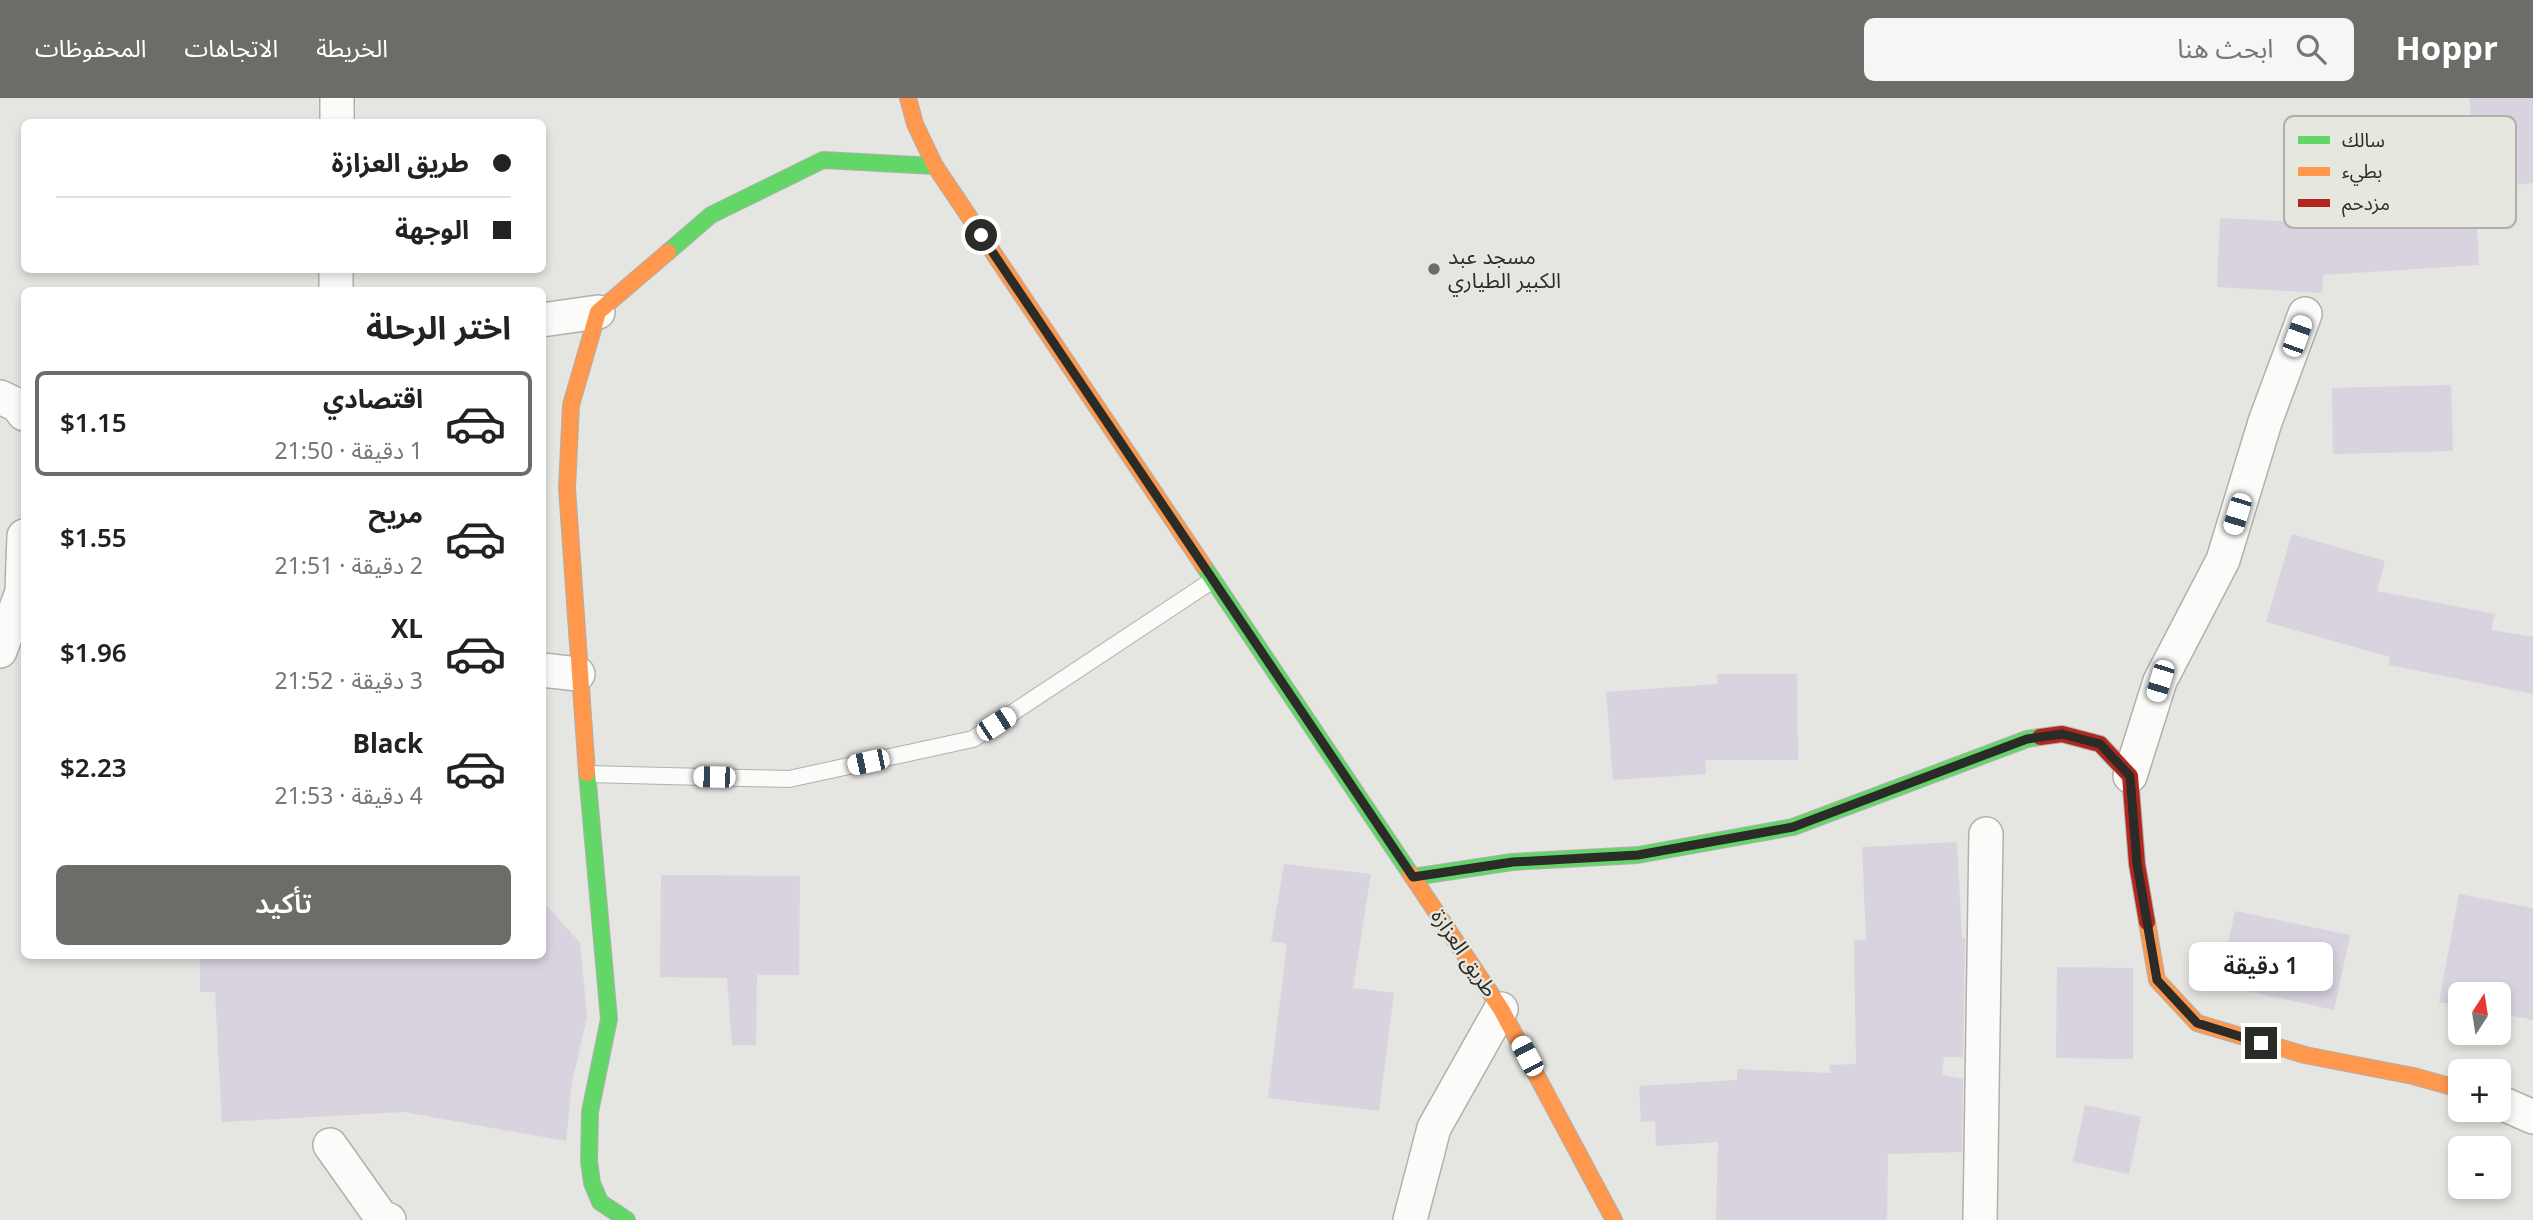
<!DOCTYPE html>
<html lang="ar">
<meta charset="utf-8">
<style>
:root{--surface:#fff;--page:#f6f6f6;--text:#222;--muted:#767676;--line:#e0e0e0;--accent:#6c6c69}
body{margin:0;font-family:Georgia,"Noto Sans Arabic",serif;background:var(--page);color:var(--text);direction:rtl;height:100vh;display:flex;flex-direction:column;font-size:26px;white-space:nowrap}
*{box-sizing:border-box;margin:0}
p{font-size:23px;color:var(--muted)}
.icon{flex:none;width:38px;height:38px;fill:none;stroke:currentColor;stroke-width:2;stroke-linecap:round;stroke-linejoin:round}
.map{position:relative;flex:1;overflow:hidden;direction:ltr}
.side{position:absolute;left:21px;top:189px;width:525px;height:672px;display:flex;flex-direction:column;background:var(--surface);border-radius:10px;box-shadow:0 4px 10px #0003;direction:rtl}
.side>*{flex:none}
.guide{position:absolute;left:21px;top:21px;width:525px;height:154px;border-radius:10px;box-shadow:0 4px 10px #0003;direction:rtl;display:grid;align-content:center;height:154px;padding:0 35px;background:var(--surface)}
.needle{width:46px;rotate:12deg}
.buttons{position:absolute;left:2448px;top:884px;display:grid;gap:14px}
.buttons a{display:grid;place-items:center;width:63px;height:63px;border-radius:10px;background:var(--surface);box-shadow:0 4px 10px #0003;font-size:35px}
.end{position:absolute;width:32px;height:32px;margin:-16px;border:9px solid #2b2b28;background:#fff;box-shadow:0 0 0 4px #fff}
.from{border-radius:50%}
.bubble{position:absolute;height:49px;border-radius:10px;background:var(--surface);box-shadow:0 4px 10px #0003;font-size:23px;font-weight:600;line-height:49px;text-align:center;direction:rtl}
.car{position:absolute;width:21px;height:42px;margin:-21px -10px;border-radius:9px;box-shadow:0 0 5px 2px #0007;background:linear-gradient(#fff 24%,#345 0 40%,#fff 0 76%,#345 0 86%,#fff 0)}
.guide b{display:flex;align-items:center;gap:24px;height:66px;font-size:26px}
.guide b+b{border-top:2px solid var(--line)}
.guide i{width:18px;height:18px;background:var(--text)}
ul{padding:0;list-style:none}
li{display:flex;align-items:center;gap:21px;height:105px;margin:0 14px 10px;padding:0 21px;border:4px solid transparent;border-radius:10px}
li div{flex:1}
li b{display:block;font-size:26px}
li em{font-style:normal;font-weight:600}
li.on{border-color:var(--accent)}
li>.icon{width:63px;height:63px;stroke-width:1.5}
h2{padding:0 35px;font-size:32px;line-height:84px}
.cta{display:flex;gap:14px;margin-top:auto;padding:14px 35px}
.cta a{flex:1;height:80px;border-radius:10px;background:var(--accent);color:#fff;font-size:28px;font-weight:600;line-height:80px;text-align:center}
header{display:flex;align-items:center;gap:42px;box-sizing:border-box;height:98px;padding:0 35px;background:var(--accent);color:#fff}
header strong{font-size:33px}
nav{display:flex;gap:38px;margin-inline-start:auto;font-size:24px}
.search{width:490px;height:63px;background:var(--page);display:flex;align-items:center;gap:18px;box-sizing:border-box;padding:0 24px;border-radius:10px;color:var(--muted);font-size:26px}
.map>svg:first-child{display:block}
.building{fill:#d8d3df}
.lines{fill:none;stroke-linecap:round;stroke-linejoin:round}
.lane-casing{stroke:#b0b0ad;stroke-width:18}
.street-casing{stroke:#b0b0ad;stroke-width:36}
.fast-casing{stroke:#b0b0ad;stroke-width:18}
.slow-casing{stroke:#b0b0ad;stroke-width:18}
.jam-casing{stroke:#b0b0ad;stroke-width:18}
.lane{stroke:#fbfbfa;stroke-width:16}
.street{stroke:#fbfbfa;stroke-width:33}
.fast{stroke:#63d668;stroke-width:16}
.slow{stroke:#ff974d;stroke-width:16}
.jam{stroke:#b3261e;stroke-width:16}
.route{stroke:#2b2b28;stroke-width:9}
.poi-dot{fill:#6c6c69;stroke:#e6e7df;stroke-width:2.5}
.labels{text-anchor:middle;stroke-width:5;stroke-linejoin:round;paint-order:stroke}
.poi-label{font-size:21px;fill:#2b2b28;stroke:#e6e7df;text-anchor:start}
.street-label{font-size:21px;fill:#2b2b28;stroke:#e6e7df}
.key{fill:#e6e7df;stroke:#aeafa8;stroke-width:2}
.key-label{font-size:19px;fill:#2b2b28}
</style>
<header>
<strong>Hoppr</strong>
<div class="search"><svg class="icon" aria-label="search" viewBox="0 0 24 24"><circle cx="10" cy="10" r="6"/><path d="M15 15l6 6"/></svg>ابحث هنا</div>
<nav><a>الخريطة</a><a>الاتجاهات</a><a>المحفوظات</a></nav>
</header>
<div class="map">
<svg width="2533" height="1122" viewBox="0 0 2533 1122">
<rect width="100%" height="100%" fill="#e5e5e1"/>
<!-- building -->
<g class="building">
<polygon points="2469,0 2533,0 2533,85 2479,91"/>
<polygon points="2476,114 2479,167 2323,177 2322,195 2217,189 2220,120 2359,127 2359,121"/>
<polygon points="2451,287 2453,353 2333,356 2332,290"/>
<polygon points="2292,436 2385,463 2377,493 2495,516 2491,532 2533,539 2533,596 2389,567 2390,559 2266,524"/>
<polygon points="1717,576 1797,576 1798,662 1705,662 1706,676 1613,682 1606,594 1717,586"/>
<polygon points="1957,744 1962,840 1965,840 1963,959 1944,959 1942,977 1963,981 1962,1054 1888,1056 1887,1122 1716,1122 1718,1044 1656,1048 1655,1023 1641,1024 1639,988 1737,982 1737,971 1830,975 1829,967 1856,966 1854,842 1866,842 1862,749"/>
<polygon points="1284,766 1371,776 1353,890 1394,895 1379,1013 1268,1000 1287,846 1271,843"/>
<polygon points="661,777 800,778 799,877 757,877 756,947 732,947 727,880 660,879"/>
<polygon points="2459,796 2533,810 2533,922 2499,915 2499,896 2460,896 2460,908 2439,904"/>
<polygon points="542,802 580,845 587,919 572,985 566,1043 404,1014 222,1024 215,894 200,894 200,858 542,858"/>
<polygon points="2235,813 2350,837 2334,912 2219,887"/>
<polygon points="2057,869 2133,870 2133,961 2056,960"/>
<polygon points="2085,1007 2141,1019 2129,1076 2073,1064"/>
</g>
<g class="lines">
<!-- lane casing -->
<g class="lane-casing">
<polyline id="lane" points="588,676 789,681 973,641 1213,482"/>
</g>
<!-- street casing -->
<g class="street-casing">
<g id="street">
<polyline points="337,24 337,0"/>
<polyline points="336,192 336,172"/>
<polyline points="542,222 598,214"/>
<polyline points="0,299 17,307 24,316"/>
<polyline points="0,553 22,494 24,438"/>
<polyline points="542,572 578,576"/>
<polyline points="2130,678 2160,583 2223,462 2265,324 2305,216"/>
<polyline points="2499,1004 2533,1019"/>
<polyline points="330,1047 381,1119 389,1122"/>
<polyline points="1410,1122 1434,1030 1501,911"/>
<polyline points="1980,1122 1986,736"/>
</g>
</g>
<!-- fast casing -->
<g class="fast-casing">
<g id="fast">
<polyline points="668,154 711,117 823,62 935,68"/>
<polyline points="1203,467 1410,775"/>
<polyline points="587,675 609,921 590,1014 589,1063 592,1085 600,1104 627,1122"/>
<polyline points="1413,779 1512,764 1638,757 1793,729 2027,641 2040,639"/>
</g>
</g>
<!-- slow casing -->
<g class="slow-casing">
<g id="slow">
<polyline points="908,0 915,26 935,68 1203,467"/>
<polyline points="587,675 567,390 571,307 598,214 668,154"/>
<polyline points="1410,775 1501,911 1614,1122"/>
<polyline points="2147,824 2157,882 2197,925 2305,957 2413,978 2460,991"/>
</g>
</g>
<!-- jam casing -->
<g class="jam-casing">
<polyline id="jam" points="2040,639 2062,636 2100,646 2130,678 2137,766 2147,824"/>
</g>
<!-- lane -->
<use href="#lane" class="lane"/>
<!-- street -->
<use href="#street" class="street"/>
<!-- fast -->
<use href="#fast" class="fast"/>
<!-- slow -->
<use href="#slow" class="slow"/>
<!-- jam -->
<use href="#jam" class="jam"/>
</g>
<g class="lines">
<!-- route -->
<polyline class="route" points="981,137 1413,779 1513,764 1638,757 1793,729 2027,641 2062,636 2100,646 2130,678 2137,766 2157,882 2197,925 2261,945"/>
</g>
<!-- markers -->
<circle class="poi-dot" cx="1434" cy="171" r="7"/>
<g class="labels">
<!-- poi labels -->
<g class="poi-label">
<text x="1448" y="166">مسجد عبد<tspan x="1448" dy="24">الكبير الطياري</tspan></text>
</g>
<!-- street labels -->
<g class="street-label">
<text transform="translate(1464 855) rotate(56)" y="7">طريق العزازة</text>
</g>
</g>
<!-- legend -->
<rect x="2284" y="18" width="232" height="112" rx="10" class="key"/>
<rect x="2298" y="38" width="32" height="8" fill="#63d668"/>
<rect x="2298" y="69" width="32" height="9" fill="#ff974d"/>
<rect x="2298" y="101" width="32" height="8" fill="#b3261e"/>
<g class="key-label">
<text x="2342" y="49">سالك</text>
<text x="2342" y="80">بطيء</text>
<text x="2342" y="112">مزدحم</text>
</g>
</svg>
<div class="buttons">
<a><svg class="needle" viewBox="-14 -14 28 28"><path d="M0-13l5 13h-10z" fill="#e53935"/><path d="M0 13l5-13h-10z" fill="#767676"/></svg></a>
<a>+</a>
<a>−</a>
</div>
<i class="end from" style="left:981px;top:137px"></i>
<i class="end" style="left:2261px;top:945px"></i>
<div class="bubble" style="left:2189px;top:844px;width:144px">1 دقيقة</div>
<i class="car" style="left:2297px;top:238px;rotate:20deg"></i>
<i class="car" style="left:2237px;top:416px;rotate:197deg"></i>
<i class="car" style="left:2160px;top:583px;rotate:197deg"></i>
<i class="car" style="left:996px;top:626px;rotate:57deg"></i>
<i class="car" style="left:868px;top:664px;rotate:258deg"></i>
<i class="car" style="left:714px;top:679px;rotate:271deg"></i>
<i class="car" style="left:1527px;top:958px;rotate:332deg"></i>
<div class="guide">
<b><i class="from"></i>طريق العزازة</b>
<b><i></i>الوجهة</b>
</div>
<section class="side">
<h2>اختر الرحلة</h2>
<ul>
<li class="on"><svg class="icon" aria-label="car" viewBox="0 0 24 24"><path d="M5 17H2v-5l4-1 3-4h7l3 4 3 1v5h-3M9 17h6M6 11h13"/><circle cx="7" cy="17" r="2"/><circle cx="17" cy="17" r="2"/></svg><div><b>اقتصادي</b><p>1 دقيقة · 21:50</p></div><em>$1.15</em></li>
<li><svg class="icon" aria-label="car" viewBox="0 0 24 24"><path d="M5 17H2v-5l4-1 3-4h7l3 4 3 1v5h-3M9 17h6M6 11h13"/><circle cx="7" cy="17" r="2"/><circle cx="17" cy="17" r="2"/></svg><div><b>مريح</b><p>2 دقيقة · 21:51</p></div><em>$1.55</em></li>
<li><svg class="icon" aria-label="car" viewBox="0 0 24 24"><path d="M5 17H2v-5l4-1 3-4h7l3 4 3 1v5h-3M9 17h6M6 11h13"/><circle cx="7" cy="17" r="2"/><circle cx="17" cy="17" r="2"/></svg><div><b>XL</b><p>3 دقيقة · 21:52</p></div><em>$1.96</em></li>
<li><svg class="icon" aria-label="car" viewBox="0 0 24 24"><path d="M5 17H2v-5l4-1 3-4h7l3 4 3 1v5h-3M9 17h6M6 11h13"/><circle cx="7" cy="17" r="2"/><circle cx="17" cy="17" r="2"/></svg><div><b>Black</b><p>4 دقيقة · 21:53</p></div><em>$2.23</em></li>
</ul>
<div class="cta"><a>تأكيد</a></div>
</section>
</div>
